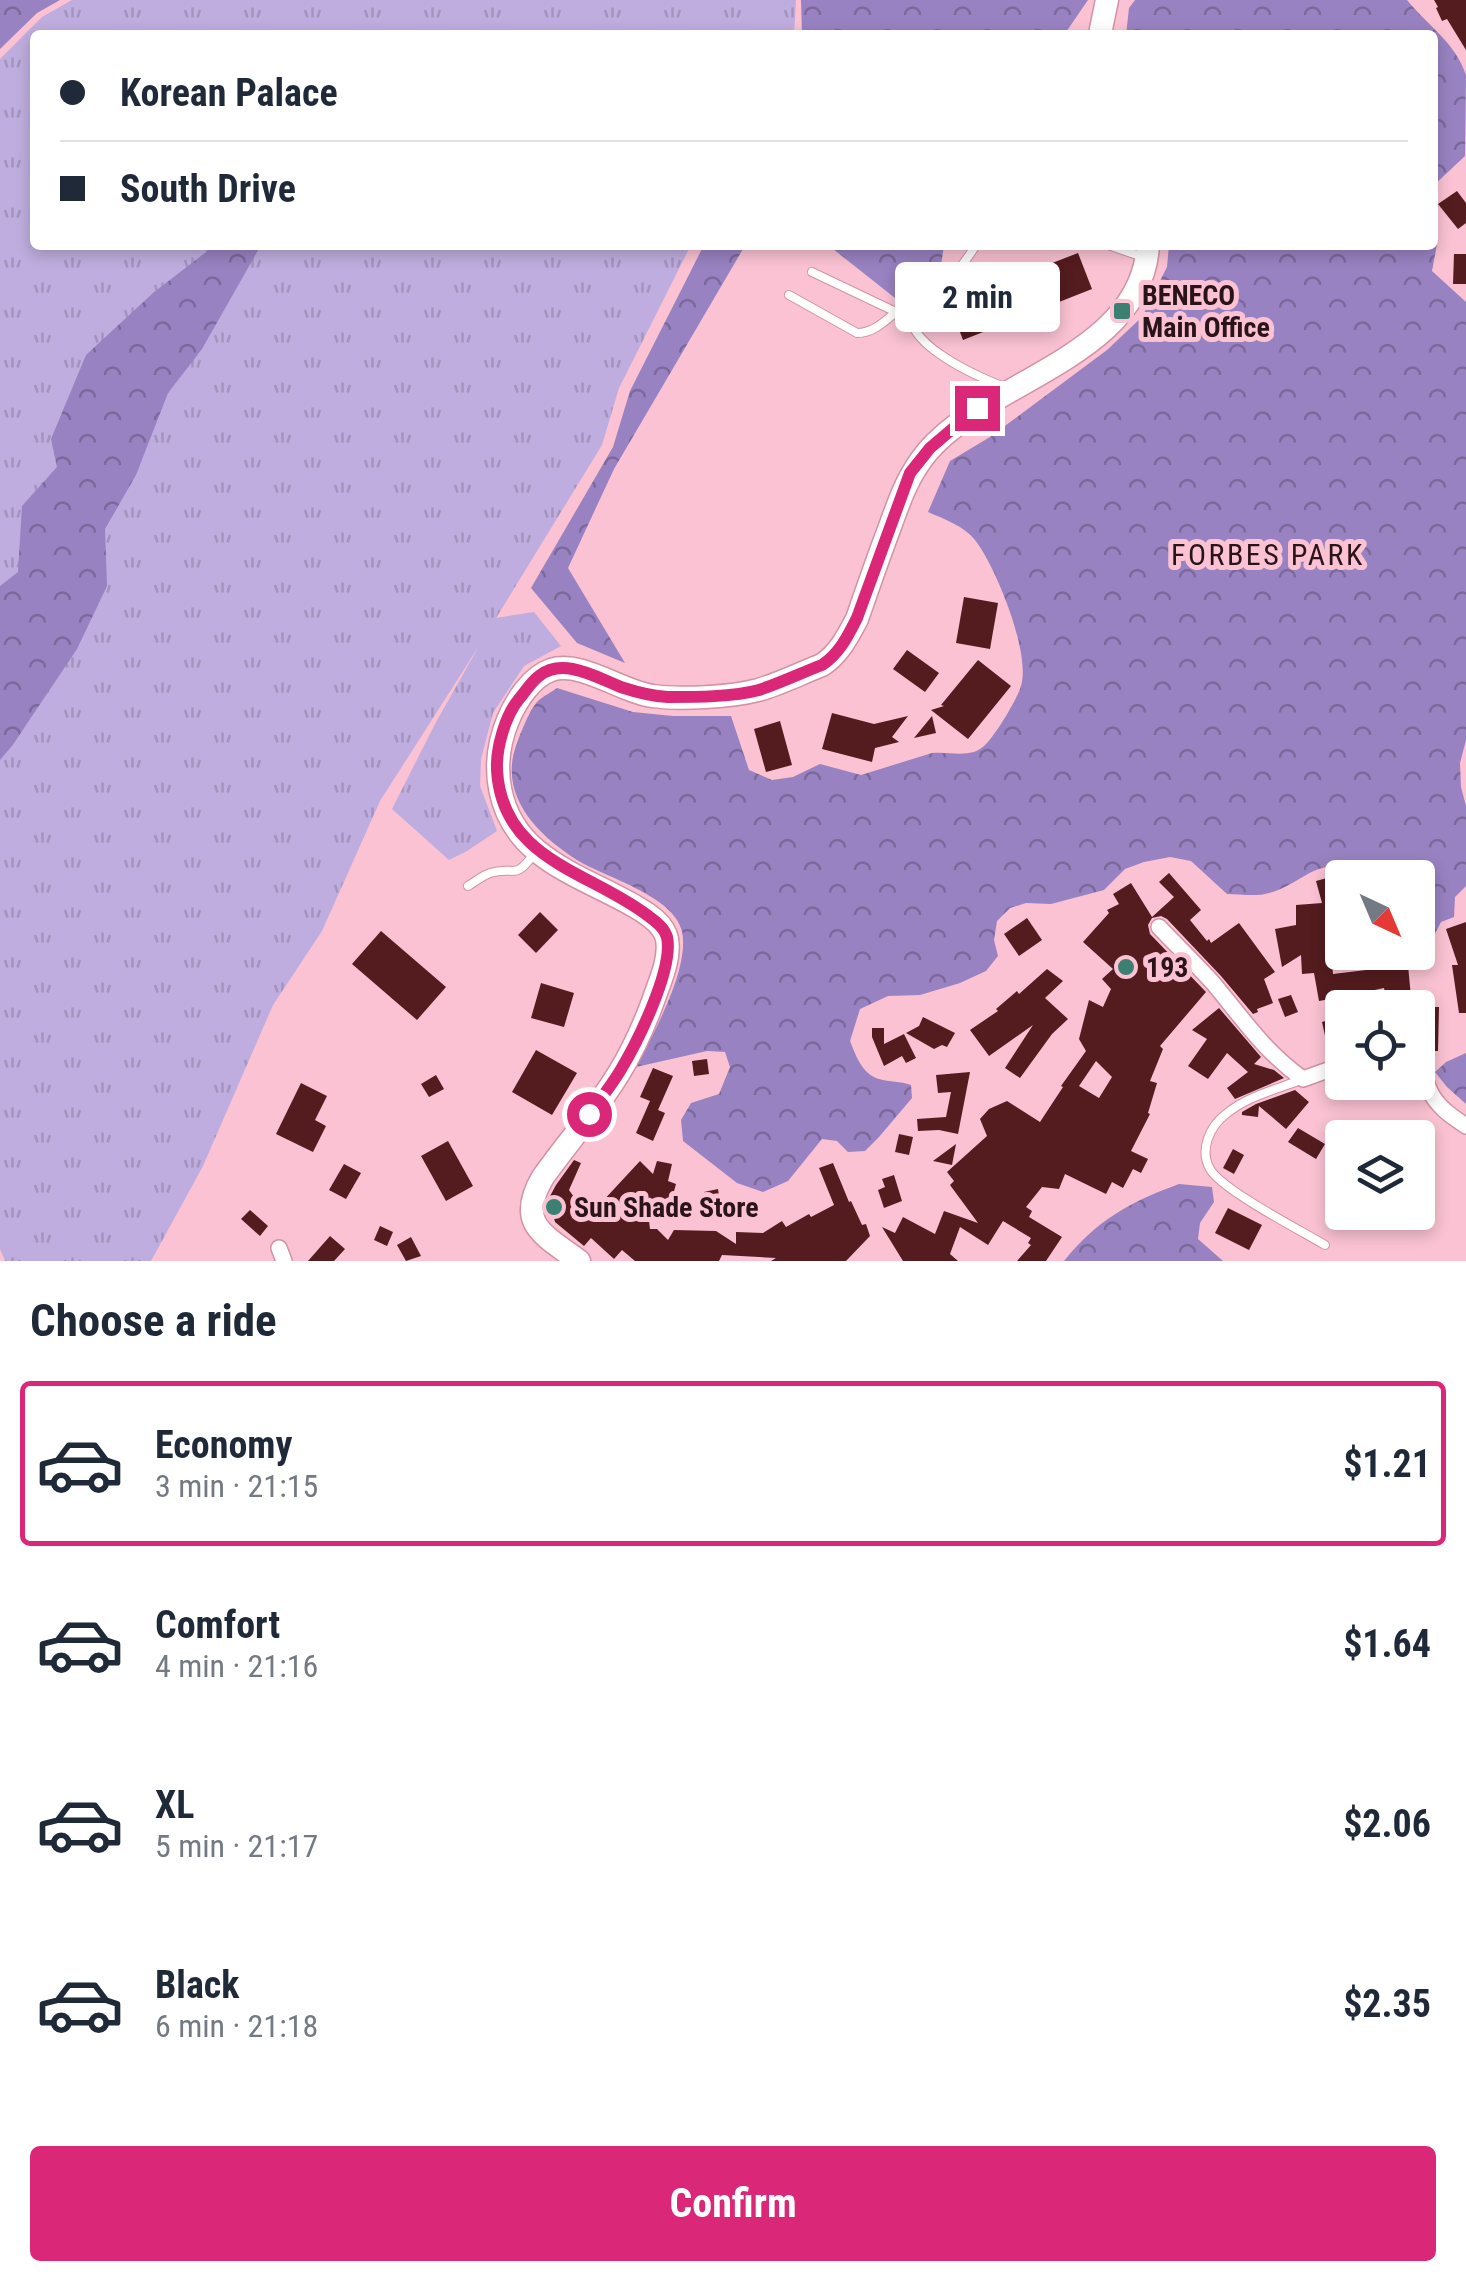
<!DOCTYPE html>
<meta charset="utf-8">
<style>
:root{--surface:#fff;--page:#f2f2f3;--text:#1f2937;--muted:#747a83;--line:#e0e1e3;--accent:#db2777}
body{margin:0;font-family:"Roboto Condensed",sans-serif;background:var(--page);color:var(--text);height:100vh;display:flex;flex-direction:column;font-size:38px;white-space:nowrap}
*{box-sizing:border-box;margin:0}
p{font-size:32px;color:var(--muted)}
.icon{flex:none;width:55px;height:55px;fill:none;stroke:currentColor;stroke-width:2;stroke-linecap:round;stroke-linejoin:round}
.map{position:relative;height:1261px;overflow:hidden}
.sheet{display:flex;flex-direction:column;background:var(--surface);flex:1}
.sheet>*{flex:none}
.guide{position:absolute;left:30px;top:30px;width:1408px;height:220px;border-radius:10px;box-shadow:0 5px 15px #0003;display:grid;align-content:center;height:220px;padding:0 30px;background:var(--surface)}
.needle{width:65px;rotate:136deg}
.tools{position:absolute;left:1325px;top:860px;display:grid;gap:20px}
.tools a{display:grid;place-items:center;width:110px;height:110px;border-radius:10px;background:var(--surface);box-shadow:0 5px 15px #0003;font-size:50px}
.end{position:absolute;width:45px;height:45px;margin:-22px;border:12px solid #db2777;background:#fff;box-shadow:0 0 0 5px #fff}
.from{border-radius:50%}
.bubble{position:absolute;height:70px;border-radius:10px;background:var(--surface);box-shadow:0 5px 15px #0003;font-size:32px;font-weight:700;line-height:70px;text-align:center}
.guide b{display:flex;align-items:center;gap:35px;height:95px;font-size:38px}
.guide b+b{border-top:2px solid var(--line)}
.guide i{width:25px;height:25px;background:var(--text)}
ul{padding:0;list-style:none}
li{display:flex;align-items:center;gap:30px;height:165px;margin:0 20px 15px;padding:0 10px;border:5px solid transparent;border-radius:10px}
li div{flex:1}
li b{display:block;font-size:38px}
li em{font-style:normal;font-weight:700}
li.selected{border-color:var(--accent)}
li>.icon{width:90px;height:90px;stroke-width:1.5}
h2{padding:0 30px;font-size:45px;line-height:120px}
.action{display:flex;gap:20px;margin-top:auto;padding:20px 30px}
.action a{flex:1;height:115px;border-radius:10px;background:var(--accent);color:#fff;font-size:40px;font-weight:700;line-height:115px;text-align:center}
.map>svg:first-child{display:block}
.grass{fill:url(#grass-tufts)}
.forest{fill:url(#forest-crowns)}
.building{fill:#541c1f;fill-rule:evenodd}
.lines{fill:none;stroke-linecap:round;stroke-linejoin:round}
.service-casing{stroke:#d391a5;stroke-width:10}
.minor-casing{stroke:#d391a5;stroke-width:18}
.secondary-casing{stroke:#d391a5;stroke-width:25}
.service{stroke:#fff;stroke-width:8}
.minor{stroke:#fff;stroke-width:15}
.secondary{stroke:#fff;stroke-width:22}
.route{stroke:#db2777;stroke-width:12}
.poi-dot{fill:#3c8074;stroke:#fac2d2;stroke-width:4}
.labels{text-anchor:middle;stroke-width:10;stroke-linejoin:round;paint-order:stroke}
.poi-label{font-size:28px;font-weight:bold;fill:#2b131b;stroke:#fac2d2;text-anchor:start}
.neighbourhood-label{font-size:30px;letter-spacing:2.5px;fill:#2b131b;stroke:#fac2d2}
</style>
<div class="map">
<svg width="1466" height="1261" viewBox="0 0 1466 1261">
<defs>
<pattern id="grass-tufts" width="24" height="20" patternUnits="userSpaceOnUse" patternTransform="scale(2.5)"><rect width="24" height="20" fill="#beadde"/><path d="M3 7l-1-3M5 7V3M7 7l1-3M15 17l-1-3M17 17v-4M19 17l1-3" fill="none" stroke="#a394be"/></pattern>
<pattern id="forest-crowns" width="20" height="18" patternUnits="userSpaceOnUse" patternTransform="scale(2.5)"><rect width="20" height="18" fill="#9882c1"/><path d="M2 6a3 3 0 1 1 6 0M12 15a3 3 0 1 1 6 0" fill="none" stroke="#7c699c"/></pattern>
</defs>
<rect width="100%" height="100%" fill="#fac2d2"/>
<!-- grass -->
<polygon class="grass" points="72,0 796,0 794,35 35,35 35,245 691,245 619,388 602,445 496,618 534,612 561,646 524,666 493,713 481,759 480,786 497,831 467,851 449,860 392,809 435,724 479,646 380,801 322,931 273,1005 203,1166 151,1261 5,1261 0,1249 0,59 42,17"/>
<!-- forest -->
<g class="forest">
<polygon points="0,0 60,0 37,13 0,49"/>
<polygon points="801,0 1088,0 1064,35 802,35"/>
<path d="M1135 0H1407C1428 26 1455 42 1466 75L1465 156 1433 186 1432 35H1126L1129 8Z"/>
<path d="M1433 232 1438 239 1432 271 1466 302V740L1460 763 1461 787 1466 806V886L1455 897 1454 917 1441 922 1428 947 1419 933C1426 916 1430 904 1422 886L1418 885V878L1360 877 1346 865C1307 865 1301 884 1269 893 1256 897 1240 894 1227 894L1191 861 1170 857 1144 862 1125 869 1104 890 1051 904 1026 903 1010 908 997 921 994 940 998 956 986 971 960 983 920 995 888 996 860 1009 850 1041C856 1056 862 1074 879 1079 890 1082 900 1081 911 1085L912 1098 879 1137 865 1151 848 1152 837 1141 822 1139 788 1181 763 1192 737 1183 683 1141 681 1120 691 1103 719 1094 730 1067 725 1052 707 1051 636 1067C653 1034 690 969 682 931 673 895 604 877 577 860 539 836 500 798 515 749 519 737 529 710 538 701 543 696 552 692 557 688L633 712 673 716H731L749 770 772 780 793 777 820 764 861 775 932 753C949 751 970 759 984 746 994 738 1018 698 1021 686 1031 653 996 567 975 540 964 526 944 519 928 512L950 461 990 437 1107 350 1142 317 1167 267 1169 245H1432Z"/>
<polygon points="210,245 261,245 202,349 168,393 136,475 105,529 107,586 77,649 12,746 0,760 0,586 18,572 22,506 57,467 51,439 86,355 153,293 206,252"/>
<polygon points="704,245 750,245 743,249 614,469 568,568 625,663 577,643 531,588 613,447 630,391"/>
<polygon points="828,245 944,245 941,266 895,298"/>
<polygon points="1466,1053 1466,1104 1447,1087 1435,1072 1446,1062"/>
<path d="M1179 1184 1212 1187 1214 1202 1200 1223 1198 1239 1223 1261H1064C1097 1220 1130 1202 1179 1184Z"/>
</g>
<!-- building -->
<g class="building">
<polygon points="1434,0 1466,0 1466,50 1447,19 1442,21 1436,8 1438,7"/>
<polygon points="1457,191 1466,203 1466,223 1458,229 1438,204"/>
<polygon points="1078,253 1092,289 963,340 949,303"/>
<polygon points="1454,254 1466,254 1466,284 1453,284"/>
<polygon points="964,597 998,603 990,649 956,643"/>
<polygon points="907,650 939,673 925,692 893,669"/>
<polygon points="978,660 1011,686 968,739 931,710 944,706 941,705"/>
<polygon points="832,713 874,724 908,716 892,737 899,742 875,748 872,762 822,749"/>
<polygon points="932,716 936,733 914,738"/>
<polygon points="780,721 792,765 766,772 754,729"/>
<path d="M1169 873 1201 910 1190 920 1207 941 1209 939 1211 943 1239 923 1275 972 1264 979 1273 1003 1257 1009 1258 1012 1253 1014 1221 976 1167 919 1161 916 1152 918 1148 925 1150 934 1206 992 1160 1046 1163 1049 1150 1081 1157 1083 1148 1113 1150 1114 1131 1151 1148 1159 1141 1173 1133 1169 1123 1188 1112 1182 1106 1194 1065 1174 1059 1189 1042 1187 1026 1207 1032 1211 1029 1217 1062 1237 1046 1261H1017L1031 1245 1028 1243 1031 1238 1003 1221 988 1245 960 1227 950 1254 958 1261H903L882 1227 895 1233 903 1217 935 1234 944 1211 978 1223 950 1185 954 1181 947 1172 987 1136 980 1119 989 1109 1007 1101 1040 1122 1063 1087 1061 1086 1086 1051 1079 1039 1089 1000 1103 1007 1111 989 1102 979 1113 969 1083 942 1109 913 1107 910 1119 904 1113 894 1131 883 1152 917 1174 897 1159 882ZM1096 1061 1112 1077 1099 1098 1079 1086Z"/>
<polygon points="1338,875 1342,892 1342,949 1331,952 1333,974 1408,965 1412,1008 1389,1008 1384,988 1361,993 1335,994 1336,998 1319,1001 1314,973 1302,974 1301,955 1282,967 1275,929 1296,925 1296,905 1322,903 1316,881"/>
<polygon points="540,912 558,930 536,953 518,935"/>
<polygon points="1027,918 1042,940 1019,956 1004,934"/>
<polygon points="1466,922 1466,1013 1459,1013 1452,965 1458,965 1446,929"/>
<polygon points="381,931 446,987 417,1020 352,964"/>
<polygon points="1047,969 1063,981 1045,998 1068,1019 1052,1034 1020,1078 1005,1068 1033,1025 989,1056 970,1030 998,1011 996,1009 1017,991 1019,994"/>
<polygon points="541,983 574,993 564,1027 531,1018"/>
<polygon points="1291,995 1298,1012 1285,1017 1278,999"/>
<polygon points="1418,1007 1439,1007 1438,1051 1418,1051"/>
<polygon points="1219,1008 1261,1057 1254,1064 1274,1070 1284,1078 1235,1099 1227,1088 1248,1072 1227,1053 1208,1079 1188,1066 1207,1039 1192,1030"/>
<polygon points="1342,1016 1342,1035 1326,1040 1322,1022"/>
<polygon points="923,1017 955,1033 947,1047 942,1045 934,1049 906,1033 919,1026"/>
<polygon points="872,1028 884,1028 884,1044 904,1034 916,1058 906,1063 902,1056 884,1066 872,1037"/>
<polygon points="536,1050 577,1073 552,1115 512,1092"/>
<polygon points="707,1059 709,1074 694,1076 692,1061"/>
<polygon points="653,1068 673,1076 658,1110 665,1113 653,1141 636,1133 650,1101 640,1097"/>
<polygon points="970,1072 958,1134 939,1130 918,1131 917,1119 946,1117 951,1092 938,1093 936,1075"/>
<polygon points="436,1075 444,1089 429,1097 421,1084"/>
<polygon points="1336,1082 1385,1082 1386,1089 1338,1097"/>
<polygon points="301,1083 327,1096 315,1120 326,1126 313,1152 276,1134"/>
<polygon points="1295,1090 1309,1102 1286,1129 1259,1106 1258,1117 1242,1115 1242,1112 1256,1104"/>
<polygon points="1298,1128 1325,1144 1316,1159 1288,1142"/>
<polygon points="899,1134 913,1137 909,1155 895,1152"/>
<polygon points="448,1141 473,1186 446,1201 421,1156"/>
<polygon points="956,1144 952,1165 933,1161"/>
<polygon points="1233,1149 1244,1155 1234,1174 1223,1168"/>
<polygon points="574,1160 581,1163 569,1190 588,1217 640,1161 653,1174 657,1161 672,1164 668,1181 676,1184 669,1209 627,1198 649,1221 650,1229 657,1229 668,1240 674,1230 716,1231 736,1244 736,1232 763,1233 782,1221 786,1227 809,1214 811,1217 834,1205 819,1168 833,1163 849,1202 851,1201 862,1225 866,1224 870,1236 846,1261 771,1261 776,1258 722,1255 719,1261 635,1261 622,1250 614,1259 591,1238 584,1246 555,1222 549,1198 556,1185"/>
<polygon points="344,1164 361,1173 346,1199 329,1190"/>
<polygon points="894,1175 902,1201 884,1208 878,1190 885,1187 882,1179"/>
<polygon points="718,1189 721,1210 707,1212 704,1192"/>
<polygon points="1228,1208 1262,1225 1249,1250 1215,1233"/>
<polygon points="250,1210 268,1226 260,1236 241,1219"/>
<polygon points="380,1226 393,1232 387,1246 374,1240"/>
<polygon points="330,1236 345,1249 334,1261 308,1261"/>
<polygon points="411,1237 421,1256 406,1261 397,1245"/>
</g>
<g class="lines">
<!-- service casing -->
<g class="service-casing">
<g id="service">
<path d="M976 245C969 256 962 267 952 276 941 285 924 291 915 304 890 339 983 380 1008 388"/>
<polyline points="1108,245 1143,257"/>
<polyline points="812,272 896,312 910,316"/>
<path d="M789 295 857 333C873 333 884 322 896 312"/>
<path d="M468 886C476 881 482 876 490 873 516 865 513 882 534 854"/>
<path d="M1303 1079C1278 1089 1247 1096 1226 1114 1210 1126 1199 1150 1210 1169 1222 1190 1300 1230 1325 1245"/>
</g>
</g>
<!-- minor casing -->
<g class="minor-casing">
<g id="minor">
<path d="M1159 927C1177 946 1196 964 1213 983 1244 1020 1263 1050 1303 1079L1342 1065"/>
<path d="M1418 1065C1424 1073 1425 1079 1429 1089 1436 1106 1451 1116 1466 1126"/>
<polyline points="279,1248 284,1261"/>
</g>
</g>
<!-- secondary casing -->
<g class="secondary-casing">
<g id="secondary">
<polyline points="1102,35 1101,29 1107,0"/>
<path d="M579 1261C544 1235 515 1224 543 1177 568 1142 597 1109 619 1073 635 1047 647 1019 657 990 663 974 670 956 667 939 664 924 648 914 636 907 604 888 566 875 537 851 497 818 489 766 508 720 516 701 531 677 551 670 582 660 621 692 653 696 680 700 732 697 758 690 780 684 801 673 822 665 839 654 848 636 857 619 867 590 877 561 888 532 899 502 907 476 928 451 990 379 1142 356 1148 245"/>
</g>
</g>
<!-- service -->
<use href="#service" class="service"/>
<!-- minor -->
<use href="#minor" class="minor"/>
<!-- secondary -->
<use href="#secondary" class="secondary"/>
</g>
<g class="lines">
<!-- route -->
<path class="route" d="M589 1114C600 1100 611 1086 620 1071 637 1043 674 969 667 937 664 927 655 921 647 915 589 871 502 860 497 770 496 748 505 716 519 699 525 692 531 682 539 676 564 656 599 679 624 688 639 693 653 696 668 697 695 697 733 697 759 690 780 683 801 673 822 665 839 654 848 636 857 618L910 473 930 448 977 408"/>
</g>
<!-- markers -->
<g class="poi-dot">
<rect x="1112" y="301" width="20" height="20" rx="5"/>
<circle cx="1126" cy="967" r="10"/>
<circle cx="554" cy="1207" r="10"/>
</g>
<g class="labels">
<!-- poi labels -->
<g class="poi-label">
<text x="1142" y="305">BENECO<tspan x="1142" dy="32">Main Office</tspan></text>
<text x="1146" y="977">193</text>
<text x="574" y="1217">Sun Shade Store</text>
</g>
<!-- neighbourhood labels -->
<g class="neighbourhood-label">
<text x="1268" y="565">FORBES PARK</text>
</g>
</g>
</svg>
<div class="tools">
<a><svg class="needle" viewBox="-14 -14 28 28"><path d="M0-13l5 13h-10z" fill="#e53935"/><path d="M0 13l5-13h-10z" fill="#747a83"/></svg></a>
<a><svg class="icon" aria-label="locate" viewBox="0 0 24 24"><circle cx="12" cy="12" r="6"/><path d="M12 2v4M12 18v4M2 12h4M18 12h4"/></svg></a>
<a><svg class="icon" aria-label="layers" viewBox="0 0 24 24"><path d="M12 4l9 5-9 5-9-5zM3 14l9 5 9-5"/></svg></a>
</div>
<i class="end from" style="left:589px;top:1114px"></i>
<i class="end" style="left:977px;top:408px"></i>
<div class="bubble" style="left:895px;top:262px;width:165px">2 min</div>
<div class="guide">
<b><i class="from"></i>Korean Palace</b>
<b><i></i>South Drive</b>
</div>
</div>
<section class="sheet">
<h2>Choose a ride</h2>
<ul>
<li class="selected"><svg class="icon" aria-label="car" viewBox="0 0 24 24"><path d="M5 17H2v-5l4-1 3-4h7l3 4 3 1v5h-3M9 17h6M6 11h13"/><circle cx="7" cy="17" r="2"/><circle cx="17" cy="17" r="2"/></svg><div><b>Economy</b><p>3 min · 21:15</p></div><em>$1.21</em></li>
<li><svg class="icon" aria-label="car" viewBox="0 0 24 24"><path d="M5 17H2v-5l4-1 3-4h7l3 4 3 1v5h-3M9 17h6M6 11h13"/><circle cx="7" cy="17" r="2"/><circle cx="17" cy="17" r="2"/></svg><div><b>Comfort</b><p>4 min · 21:16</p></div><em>$1.64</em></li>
<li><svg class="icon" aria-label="car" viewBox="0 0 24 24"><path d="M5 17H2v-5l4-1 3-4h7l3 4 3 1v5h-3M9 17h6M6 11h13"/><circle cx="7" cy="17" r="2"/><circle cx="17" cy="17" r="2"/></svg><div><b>XL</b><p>5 min · 21:17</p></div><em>$2.06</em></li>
<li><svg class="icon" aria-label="car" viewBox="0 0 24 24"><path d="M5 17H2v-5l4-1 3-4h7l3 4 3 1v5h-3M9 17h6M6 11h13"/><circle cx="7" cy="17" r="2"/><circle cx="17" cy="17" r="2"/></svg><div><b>Black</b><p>6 min · 21:18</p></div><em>$2.35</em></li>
</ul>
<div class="action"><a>Confirm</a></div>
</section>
